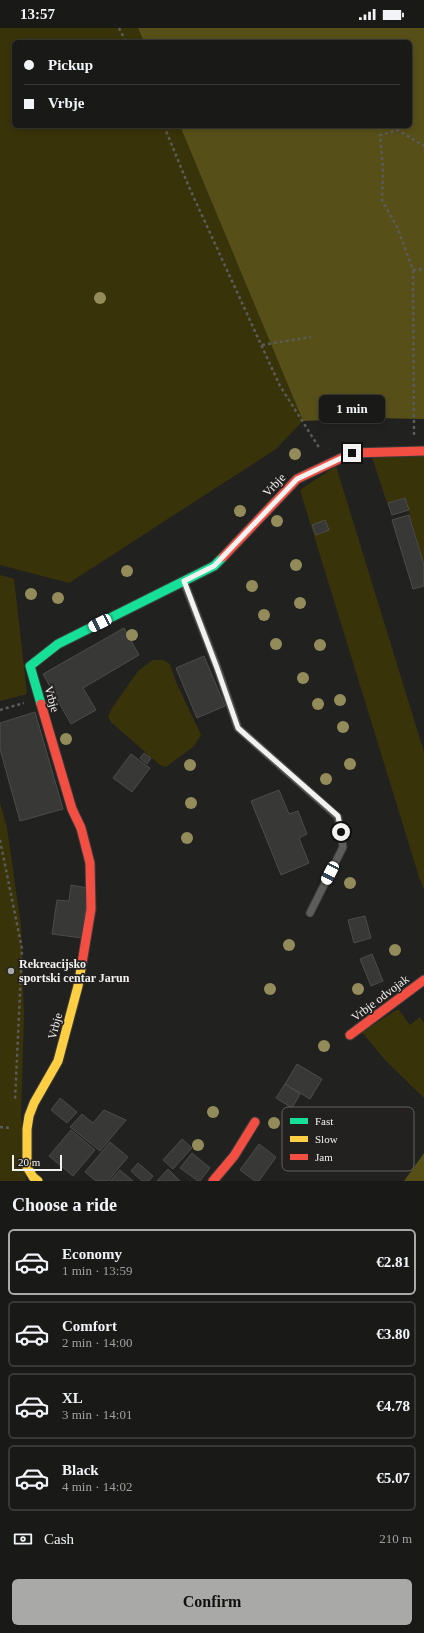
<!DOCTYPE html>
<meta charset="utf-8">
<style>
:root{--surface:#191918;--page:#262625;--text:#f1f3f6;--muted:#9fa0a2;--line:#373837;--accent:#a9a9a8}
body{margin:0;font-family:"Times New Roman",serif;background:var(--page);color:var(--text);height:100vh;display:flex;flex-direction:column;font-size:15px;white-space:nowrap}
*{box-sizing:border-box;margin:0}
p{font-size:13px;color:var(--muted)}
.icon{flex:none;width:22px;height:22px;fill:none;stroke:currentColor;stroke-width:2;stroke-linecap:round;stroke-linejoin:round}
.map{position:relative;height:1153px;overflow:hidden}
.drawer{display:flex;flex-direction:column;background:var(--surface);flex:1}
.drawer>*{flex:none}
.guide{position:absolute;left:12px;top:12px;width:400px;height:88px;border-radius:6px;box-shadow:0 2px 6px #0003,0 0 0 1px var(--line);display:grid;align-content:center;height:88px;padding:0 12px;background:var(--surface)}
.scale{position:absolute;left:12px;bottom:10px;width:50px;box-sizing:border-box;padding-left:4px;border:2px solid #f2f2f1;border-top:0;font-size:11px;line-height:14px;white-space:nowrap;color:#f2f2f1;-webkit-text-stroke:3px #22211f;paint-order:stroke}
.end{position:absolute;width:18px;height:18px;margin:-9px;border:5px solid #f2f2f1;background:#111;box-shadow:0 0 0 2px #111}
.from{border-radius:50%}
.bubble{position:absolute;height:28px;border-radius:6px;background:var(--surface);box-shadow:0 2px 6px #0003,0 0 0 1px var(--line);font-size:13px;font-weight:600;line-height:28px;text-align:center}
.car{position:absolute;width:12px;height:24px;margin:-12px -6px;border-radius:5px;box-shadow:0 0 3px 1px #0007;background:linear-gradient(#fff 24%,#345 0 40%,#fff 0 76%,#345 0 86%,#fff 0)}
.guide b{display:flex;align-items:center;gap:14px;height:38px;font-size:15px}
.guide b+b{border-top:1px solid var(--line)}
.guide i{width:10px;height:10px;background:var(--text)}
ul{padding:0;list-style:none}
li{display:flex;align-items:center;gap:12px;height:66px;margin:0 8px 6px;padding:0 4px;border:2px solid var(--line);border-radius:6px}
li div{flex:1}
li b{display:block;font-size:15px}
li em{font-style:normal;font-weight:600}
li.on{border-color:var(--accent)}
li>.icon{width:36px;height:36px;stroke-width:1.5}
h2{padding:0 12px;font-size:18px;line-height:48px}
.pay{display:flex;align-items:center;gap:10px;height:44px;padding:0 12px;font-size:15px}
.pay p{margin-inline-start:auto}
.button{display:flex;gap:8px;margin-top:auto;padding:8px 12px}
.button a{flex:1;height:46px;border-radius:6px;background:var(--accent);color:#111;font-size:16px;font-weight:600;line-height:46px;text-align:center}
.status{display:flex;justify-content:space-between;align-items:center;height:28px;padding:0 20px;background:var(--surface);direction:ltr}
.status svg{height:11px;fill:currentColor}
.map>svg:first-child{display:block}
.green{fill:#393309}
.forest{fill:#574f18}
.building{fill:#383837;stroke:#4c4c4a}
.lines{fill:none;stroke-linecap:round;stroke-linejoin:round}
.lane-casing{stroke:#3c3c3c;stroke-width:9}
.fast-casing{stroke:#3c3c3c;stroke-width:11}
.slow-casing{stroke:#3c3c3c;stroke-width:11}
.jam-casing{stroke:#3c3c3c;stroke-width:11}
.path{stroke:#5b5b5a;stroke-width:2.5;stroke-dasharray:3 3;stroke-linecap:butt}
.lane{stroke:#5d5d5c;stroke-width:7}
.fast{stroke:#16e098;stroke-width:9}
.slow{stroke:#ffcf43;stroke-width:9}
.jam{stroke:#f24e42;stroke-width:9}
.tree{fill:#938c5a}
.route{stroke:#f2f2f1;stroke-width:5}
.poi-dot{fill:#a9a9a8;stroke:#22211f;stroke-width:1.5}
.labels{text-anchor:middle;stroke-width:3.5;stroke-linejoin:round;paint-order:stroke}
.street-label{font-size:12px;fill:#f2f2f1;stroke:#22211f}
.poi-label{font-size:12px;font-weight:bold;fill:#f2f2f1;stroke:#22211f;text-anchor:start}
.key{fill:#22211f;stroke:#60605e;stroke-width:1}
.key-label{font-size:11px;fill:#f2f2f1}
</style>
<div class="status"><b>13:57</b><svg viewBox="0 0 49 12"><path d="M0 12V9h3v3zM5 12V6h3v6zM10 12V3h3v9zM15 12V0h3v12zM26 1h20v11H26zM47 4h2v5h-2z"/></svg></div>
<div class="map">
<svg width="424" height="1153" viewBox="0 0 424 1153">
<rect width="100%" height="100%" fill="#212120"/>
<!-- green -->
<g class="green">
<polygon points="0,0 138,0 144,14 14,14 14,98 180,98 303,393 276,421 69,555 0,537"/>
<polygon points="424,427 424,537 405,470 387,475 372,429"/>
<polygon points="336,438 424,724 424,862 419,849 300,462"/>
<polygon points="0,547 14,551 27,666 0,673"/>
<polygon points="153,632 163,632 170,636 176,654 201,707 193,719 166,739 160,737 111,694 108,689 112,680 138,643"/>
<polygon points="0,775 7,800 21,898 24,988 21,1086 26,1153 0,1153"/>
<polygon points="398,981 410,997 420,989 424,995 424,1070 385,1032 362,1004"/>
</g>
<!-- forest -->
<g class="forest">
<polygon points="138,0 424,0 424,391 375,390 303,393 180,98 410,98 410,14 144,14"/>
<polygon points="424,1125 424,1153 404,1153"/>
</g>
<!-- building -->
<g class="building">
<polygon points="405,470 409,482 392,487 388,475"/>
<polygon points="409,487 424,537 424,558 413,561 392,492"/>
<polygon points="325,492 329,502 316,507 312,497"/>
<polygon points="124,600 139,627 83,660 96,682 71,696 43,646"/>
<polygon points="204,628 225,678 197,690 176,640"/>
<polygon points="35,684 63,781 20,793 0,721 0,695"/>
<polygon points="144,725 151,730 147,736 140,730"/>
<polygon points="131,726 150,740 132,764 113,750"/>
<polygon points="279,762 289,786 298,783 307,806 299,810 309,835 281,847 251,773"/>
<polygon points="71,857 88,860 82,910 52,906 57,872 69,873"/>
<polygon points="365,888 371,910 354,915 348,892"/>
<polygon points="372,926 383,953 371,958 360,931"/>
<polygon points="297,1036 322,1051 310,1071 285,1056"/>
<polygon points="285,1056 300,1066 292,1080 276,1070"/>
<polygon points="60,1070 77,1084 67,1095 51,1082"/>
<polygon points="104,1082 126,1092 100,1123 70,1099 82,1086 93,1095"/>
<polygon points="71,1102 95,1122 73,1148 49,1128"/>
<polygon points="182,1111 192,1120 173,1141 163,1132"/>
<polygon points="110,1114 128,1129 108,1153 96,1153 85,1144"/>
<polygon points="259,1116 276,1129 259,1153 255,1153 240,1142"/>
<polygon points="192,1125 210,1140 200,1153 198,1153 180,1140"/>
<polygon points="138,1135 153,1148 149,1153 142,1153 131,1143"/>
<polygon points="168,1141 180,1153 157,1153"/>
<polygon points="120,1142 133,1153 110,1153"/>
</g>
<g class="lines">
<!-- lane casing -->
<g class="lane-casing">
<polyline id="lane" points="184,554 217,639 238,700 338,789 343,819 310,885"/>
</g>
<!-- fast casing -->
<g class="fast-casing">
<polyline id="fast" points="41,676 30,638 58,616 214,538 223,529"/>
</g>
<!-- slow casing -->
<g class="slow-casing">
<polyline id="slow" points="38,1153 33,1149 27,1139 27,1101 29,1088 34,1075 58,1033 78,958 82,935"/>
</g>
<!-- jam casing -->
<g class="jam-casing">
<g id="jam">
<polyline points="223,529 297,451 352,425 424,423"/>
<polyline points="41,676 72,781 81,800 90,835 91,881 82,935"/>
<polyline points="350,1007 424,952"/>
<polyline points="213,1153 234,1128 255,1094"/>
</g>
</g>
<!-- path -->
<g class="path">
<polyline points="119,0 126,14"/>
<polyline points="164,98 189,159 280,358 320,421"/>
<polyline points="413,242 424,241"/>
<polyline points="262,317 311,309"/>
<polyline points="414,407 413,242 397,199 382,172 383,139 380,107 398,102 424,118"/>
<polyline points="0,682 24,675"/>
<polyline points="0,812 22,921 15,1073"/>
<polyline points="0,1099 10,1100"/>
</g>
<!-- lane -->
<use href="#lane" class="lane"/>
<!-- fast -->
<use href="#fast" class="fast"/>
<!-- slow -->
<use href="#slow" class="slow"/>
<!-- jam -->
<use href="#jam" class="jam"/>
</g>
<!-- trees -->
<g class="tree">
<circle cx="100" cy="270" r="6"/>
<circle cx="295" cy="426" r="6"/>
<circle cx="240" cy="483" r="6"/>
<circle cx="277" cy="493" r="6"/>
<circle cx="296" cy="537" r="6"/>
<circle cx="127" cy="543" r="6"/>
<circle cx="252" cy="558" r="6"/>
<circle cx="31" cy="566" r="6"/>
<circle cx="58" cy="570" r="6"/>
<circle cx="300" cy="575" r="6"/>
<circle cx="264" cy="587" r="6"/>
<circle cx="132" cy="607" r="6"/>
<circle cx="276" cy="616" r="6"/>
<circle cx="320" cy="617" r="6"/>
<circle cx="303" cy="650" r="6"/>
<circle cx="340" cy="672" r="6"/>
<circle cx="318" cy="676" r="6"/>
<circle cx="343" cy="699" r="6"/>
<circle cx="66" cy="711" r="6"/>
<circle cx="350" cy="736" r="6"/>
<circle cx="190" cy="737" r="6"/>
<circle cx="326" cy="751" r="6"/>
<circle cx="191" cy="775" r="6"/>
<circle cx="187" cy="810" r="6"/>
<circle cx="350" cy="855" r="6"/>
<circle cx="289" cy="917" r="6"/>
<circle cx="395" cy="922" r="6"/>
<circle cx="270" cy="961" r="6"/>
<circle cx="358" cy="961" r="6"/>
<circle cx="324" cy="1018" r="6"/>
<circle cx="213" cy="1084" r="6"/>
<circle cx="274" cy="1095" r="6"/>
<circle cx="198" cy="1117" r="6"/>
</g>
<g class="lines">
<!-- route -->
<polyline class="route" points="341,804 338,788 238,700 217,640 184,553 214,538 297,451 352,425"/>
</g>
<!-- markers -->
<circle class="poi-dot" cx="11" cy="943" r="4"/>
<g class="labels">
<!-- street labels -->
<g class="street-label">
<text transform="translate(274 457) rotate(-46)" y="4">Vrbje</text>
<text transform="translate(52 671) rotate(74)" y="4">Vrbje</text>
<text transform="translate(380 970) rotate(-37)" y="4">Vrbje odvojak</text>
<text transform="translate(55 998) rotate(-75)" y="4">Vrbje</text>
</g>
<!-- poi labels -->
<g class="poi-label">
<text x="19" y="940">Rekreacijsko<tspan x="19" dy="14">sportski centar Jarun</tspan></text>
</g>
</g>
<!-- legend -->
<rect x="282" y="1079" width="132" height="64" rx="6" class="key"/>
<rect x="290" y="1090" width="18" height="6" fill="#16e098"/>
<rect x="290" y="1108" width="18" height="6" fill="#ffcf43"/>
<rect x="290" y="1126" width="18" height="6" fill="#f24e42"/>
<g class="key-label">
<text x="315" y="1097">Fast</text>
<text x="315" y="1115">Slow</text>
<text x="315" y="1133">Jam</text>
</g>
</svg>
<div class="scale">20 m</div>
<i class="end from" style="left:341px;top:804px"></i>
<i class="end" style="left:352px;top:425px"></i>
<div class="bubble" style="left:319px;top:367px;width:66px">1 min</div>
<i class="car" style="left:100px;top:595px;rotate:244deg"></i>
<i class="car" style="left:330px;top:845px;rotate:207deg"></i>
<div class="guide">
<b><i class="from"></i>Pickup</b>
<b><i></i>Vrbje</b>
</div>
</div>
<section class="drawer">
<h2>Choose a ride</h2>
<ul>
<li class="on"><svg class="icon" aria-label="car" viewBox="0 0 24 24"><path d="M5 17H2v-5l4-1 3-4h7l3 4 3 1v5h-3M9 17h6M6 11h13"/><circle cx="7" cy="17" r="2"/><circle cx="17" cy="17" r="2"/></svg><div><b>Economy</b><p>1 min · 13:59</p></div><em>€2.81</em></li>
<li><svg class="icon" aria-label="car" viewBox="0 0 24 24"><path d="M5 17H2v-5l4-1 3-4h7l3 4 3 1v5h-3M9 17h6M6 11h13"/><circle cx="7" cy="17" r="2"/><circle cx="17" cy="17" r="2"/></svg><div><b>Comfort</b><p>2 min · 14:00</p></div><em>€3.80</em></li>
<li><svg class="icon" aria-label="car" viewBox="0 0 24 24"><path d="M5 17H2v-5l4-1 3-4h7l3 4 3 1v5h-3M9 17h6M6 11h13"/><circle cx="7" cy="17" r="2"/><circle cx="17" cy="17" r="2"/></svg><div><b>XL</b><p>3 min · 14:01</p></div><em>€4.78</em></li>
<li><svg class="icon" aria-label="car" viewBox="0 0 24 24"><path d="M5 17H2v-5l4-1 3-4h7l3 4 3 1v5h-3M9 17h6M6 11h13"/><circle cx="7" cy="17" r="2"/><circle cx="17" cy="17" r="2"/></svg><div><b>Black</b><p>4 min · 14:02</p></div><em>€5.07</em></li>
</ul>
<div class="pay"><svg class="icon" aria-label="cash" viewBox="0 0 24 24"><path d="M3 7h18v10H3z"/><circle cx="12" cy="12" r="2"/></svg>Cash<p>210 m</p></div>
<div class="button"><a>Confirm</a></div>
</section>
